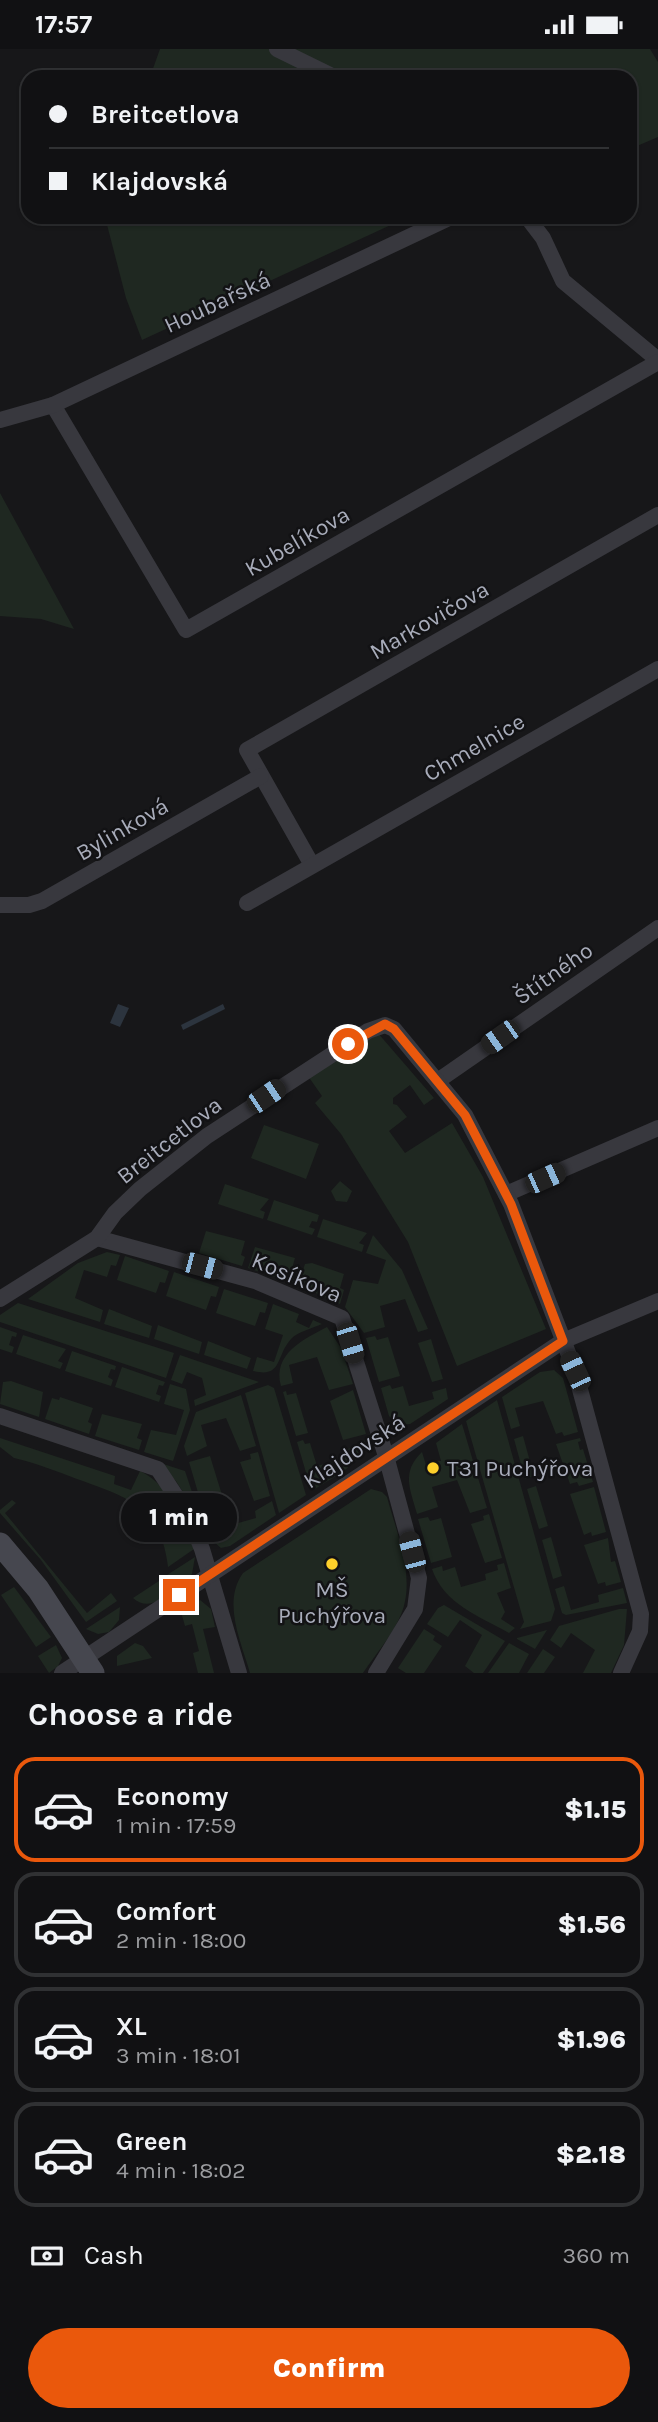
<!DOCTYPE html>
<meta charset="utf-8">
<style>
:root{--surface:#111113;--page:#1e1f21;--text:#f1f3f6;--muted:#9c9da0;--line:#303133;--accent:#ea580c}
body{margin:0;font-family:Karla,sans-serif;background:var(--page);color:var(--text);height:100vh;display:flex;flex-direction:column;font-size:26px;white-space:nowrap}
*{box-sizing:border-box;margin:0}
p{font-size:23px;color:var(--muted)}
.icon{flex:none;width:38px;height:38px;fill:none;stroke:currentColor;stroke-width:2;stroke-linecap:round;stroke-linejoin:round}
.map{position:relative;height:1624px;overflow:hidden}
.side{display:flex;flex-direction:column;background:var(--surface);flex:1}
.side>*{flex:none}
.top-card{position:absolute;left:21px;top:21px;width:616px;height:154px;border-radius:21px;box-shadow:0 2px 5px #0004,0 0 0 2px var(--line);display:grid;align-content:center;height:154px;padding:0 28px;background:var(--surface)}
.end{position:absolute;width:32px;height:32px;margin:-16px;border:9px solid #ea580c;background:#fff;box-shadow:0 0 0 4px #fff}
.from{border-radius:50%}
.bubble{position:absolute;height:49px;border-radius:24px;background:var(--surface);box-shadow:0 2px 5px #0004,0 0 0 2px var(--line);font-size:23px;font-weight:800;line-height:49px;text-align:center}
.car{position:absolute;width:21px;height:42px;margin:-21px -10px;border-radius:9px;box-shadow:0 0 5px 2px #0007;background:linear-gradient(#222 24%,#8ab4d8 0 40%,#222 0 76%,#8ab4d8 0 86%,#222 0)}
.top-card b{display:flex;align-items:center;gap:24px;height:66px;font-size:26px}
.top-card b+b{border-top:2px solid var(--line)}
.top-card i{width:18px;height:18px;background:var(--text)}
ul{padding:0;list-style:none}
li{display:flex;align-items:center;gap:21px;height:105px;margin:0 14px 10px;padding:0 14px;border:4px solid var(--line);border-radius:21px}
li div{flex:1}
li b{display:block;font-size:26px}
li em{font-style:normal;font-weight:800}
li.current{border-color:var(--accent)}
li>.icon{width:63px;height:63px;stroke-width:1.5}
h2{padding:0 28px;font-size:32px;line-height:84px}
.pay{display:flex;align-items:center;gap:18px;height:77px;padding:0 28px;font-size:26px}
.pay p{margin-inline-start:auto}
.action{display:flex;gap:14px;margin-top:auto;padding:14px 28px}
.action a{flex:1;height:80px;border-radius:42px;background:var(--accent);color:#fff;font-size:28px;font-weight:800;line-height:80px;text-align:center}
.status{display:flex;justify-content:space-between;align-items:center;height:49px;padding:0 35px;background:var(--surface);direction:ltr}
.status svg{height:19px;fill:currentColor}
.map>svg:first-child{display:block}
.green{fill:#1f2821}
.water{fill:#2c343e}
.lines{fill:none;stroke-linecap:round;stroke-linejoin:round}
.street{stroke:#38383e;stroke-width:16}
.secondary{stroke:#46474f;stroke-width:23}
.route{stroke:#ea580c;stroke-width:9}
.poi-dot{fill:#fdcf2b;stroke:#121214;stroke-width:2.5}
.labels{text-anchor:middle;stroke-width:5;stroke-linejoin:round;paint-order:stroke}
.street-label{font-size:23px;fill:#a8acba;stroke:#121214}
.poi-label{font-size:23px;fill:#a8acba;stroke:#121214;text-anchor:start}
</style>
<div class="status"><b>17:57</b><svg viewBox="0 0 49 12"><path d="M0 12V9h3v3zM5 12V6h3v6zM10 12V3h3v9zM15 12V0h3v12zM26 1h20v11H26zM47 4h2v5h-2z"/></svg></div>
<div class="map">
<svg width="658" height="1624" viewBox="0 0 658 1624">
<rect width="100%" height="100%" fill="#171719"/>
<!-- green -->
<g class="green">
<polygon points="160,0 650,0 658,13 658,88 630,100 630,28 150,28"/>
<polygon points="105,168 408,168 142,291 126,249"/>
<polygon points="0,444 74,580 41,570 0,567"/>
<polygon points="377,983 434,1049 424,1056 410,1036 393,1049 393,1055 397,1056 407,1068 389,1082 405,1104 452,1074 483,1128 546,1280 457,1317 408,1193 341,1085 315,1054 322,1047 308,1027"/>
<polygon points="264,1076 319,1095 306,1130 251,1109"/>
<polygon points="340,1132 352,1142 347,1153 336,1152 331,1142"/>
<polygon points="225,1135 269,1150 260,1161 265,1163 263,1170 218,1155"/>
<polygon points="274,1151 319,1166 317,1173 312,1172 309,1178 315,1180 312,1186 267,1171"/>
<polygon points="323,1170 367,1184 359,1194 364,1196 362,1203 317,1188"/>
<polygon points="206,1182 245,1192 241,1206 245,1208 242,1217 199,1204"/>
<polygon points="373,1186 402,1221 428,1280 418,1283 405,1250 380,1257 385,1278 364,1284 345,1258 353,1231 378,1235 386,1211 366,1204"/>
<polygon points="255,1198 295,1209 291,1223 295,1225 293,1234 248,1219"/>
<polygon points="107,1203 120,1206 116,1217 111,1216 107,1228 84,1221 75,1249 103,1261 100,1273 28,1250 78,1214"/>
<polygon points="125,1207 169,1222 165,1234 160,1233 156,1244 117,1231"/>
<polygon points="312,1214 344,1225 340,1239 344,1241 340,1255 298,1236 305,1215"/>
<polygon points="174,1223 219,1238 216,1248 211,1247 206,1261 166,1247"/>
<polygon points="224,1240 268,1254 265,1264 260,1263 255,1277 216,1264"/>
<polygon points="18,1254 174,1304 166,1329 0,1273 0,1266"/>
<path d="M273 1255 299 1265 296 1273 309 1279 313 1271 322 1275C313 1279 297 1283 291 1290 275 1308 283 1329 253 1322L257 1308 274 1313 283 1286 265 1280Z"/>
<polygon points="109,1260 152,1277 149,1289 104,1275"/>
<polygon points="158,1276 202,1293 199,1305 154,1290"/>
<polygon points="0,1278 17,1284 16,1288 12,1287 9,1296 14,1298 12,1304 0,1300"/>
<path d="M327 1278 341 1299 353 1335 329 1341 317 1308 289 1316 293 1334 281 1337C272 1305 304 1290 327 1278Z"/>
<polygon points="23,1286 66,1300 58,1312 63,1314 60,1320 16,1305"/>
<polygon points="375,1287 377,1291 388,1288 400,1327 379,1333 366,1289"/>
<polygon points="431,1290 443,1330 432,1333 418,1294"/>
<polygon points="208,1292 251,1309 247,1320 204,1306"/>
<polygon points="72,1302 116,1317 115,1321 111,1320 108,1328 113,1331 111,1337 65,1322"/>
<polygon points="180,1306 259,1333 195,1357 194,1351 206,1346 202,1329 187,1323 182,1335 171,1331"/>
<polygon points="122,1318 165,1333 163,1337 159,1336 156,1345 161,1347 159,1353 115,1338"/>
<polygon points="554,1321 563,1329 578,1383 564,1387 562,1383 556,1385 543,1352 515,1359 520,1377 511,1380 502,1348 540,1323"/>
<polygon points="11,1332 43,1343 39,1368 0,1355 3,1333"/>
<polygon points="170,1335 186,1340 190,1361 173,1412 144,1403 151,1381 176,1386 184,1361 164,1355"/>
<polygon points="268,1336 274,1339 306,1446 279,1464 245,1344"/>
<polygon points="390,1336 392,1340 403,1337 409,1357 434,1350 432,1343 446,1339 448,1350 410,1375 398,1376 389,1367 381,1339"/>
<polygon points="353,1341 366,1385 343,1391 330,1352"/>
<polygon points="286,1342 287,1346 296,1344 308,1384 296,1387 283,1343"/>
<polygon points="241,1346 256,1397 240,1402 226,1369 201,1376 207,1397 187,1407 184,1397 196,1363"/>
<polygon points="60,1348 93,1359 88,1373 92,1375 89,1385 45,1370 52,1349 59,1351"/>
<polygon points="497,1351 555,1560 551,1572 520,1580 524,1573 466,1372"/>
<polygon points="102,1365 142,1375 137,1389 142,1391 139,1401 95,1387"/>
<path d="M462 1375 487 1459 470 1464 457 1431 432 1438 438 1458 417 1465C410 1440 401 1423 422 1403L429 1426 440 1423 437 1412H441L436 1394Z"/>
<polygon points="523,1387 534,1427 525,1430 514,1390"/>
<path d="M0 1389 115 1427 114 1435 131 1441 140 1422C168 1435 185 1471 194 1500L168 1518C161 1458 128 1448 77 1430 56 1422 36 1414 14 1409L0 1398Z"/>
<polygon points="580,1389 581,1392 578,1393 580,1401 583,1400 593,1433 579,1437 577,1433 570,1435 556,1395"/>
<path d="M303 1391 305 1395 310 1394 317 1417 345 1409 344 1402 366 1391C363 1415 333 1428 315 1440L310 1437 297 1393Z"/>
<polygon points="258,1403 270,1447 254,1452 240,1413 251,1410 250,1405"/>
<polygon points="210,1407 222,1446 202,1457 189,1413"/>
<polygon points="157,1413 185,1422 197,1458 193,1459 176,1432"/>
<polygon points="536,1437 548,1477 539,1480 527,1440"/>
<polygon points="594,1438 606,1483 592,1487 591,1483 584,1486 570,1445"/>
<path d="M371 1440 382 1443 387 1448C397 1486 418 1532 399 1570 390 1589 375 1606 363 1624H250C241 1592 222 1553 243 1524Z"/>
<polygon points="12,1451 16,1454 5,1464 87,1564 111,1544 117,1552 86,1573 41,1511 0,1464 0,1461"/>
<polygon points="272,1452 276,1466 230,1497 221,1499 214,1493 204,1463 225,1456 231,1476 256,1469 255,1462"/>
<polygon points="489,1465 502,1509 485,1514 471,1475 484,1471 483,1467"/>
<polygon points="428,1468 430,1472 441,1469 452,1508 431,1514 418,1470"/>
<polygon points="551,1488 562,1527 553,1530 542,1491"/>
<polygon points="608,1489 611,1513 615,1512 621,1533 606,1537 605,1533 598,1535 584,1496"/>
<polygon points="195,1508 192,1525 176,1539 167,1526"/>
<path d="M504 1514 511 1539 497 1544 505 1563 501 1570 515 1579 509 1584C479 1567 444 1555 432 1520L442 1517 443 1522 455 1518 461 1538 486 1531 485 1525 498 1521 497 1516Z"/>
<path d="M162 1530 171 1543C158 1552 147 1561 133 1549Z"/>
<polygon points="564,1537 571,1561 599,1553 598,1546 623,1539 627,1554 566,1566 562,1564 555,1540"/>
<polygon points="14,1538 51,1588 36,1598 1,1546"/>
<polygon points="200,1551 211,1560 215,1578 203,1580 214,1624 198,1624 193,1604 199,1602 192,1575 185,1577 181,1563"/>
<polygon points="444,1556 505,1592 483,1624 474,1624 465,1617 482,1586 460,1571 448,1588 427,1575 438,1559"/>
<polygon points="120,1558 119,1571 109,1583 98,1585 86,1580"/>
<polygon points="619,1560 627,1560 624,1596 611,1624 583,1624 595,1601 571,1584 561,1599 550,1591 559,1577"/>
<polygon points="424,1580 435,1587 433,1591 442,1597 424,1624 406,1624 398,1619"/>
<polygon points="547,1581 535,1600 517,1590 517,1589"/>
<polygon points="135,1594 143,1597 152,1609 117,1617 117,1607"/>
<polygon points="509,1594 529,1605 519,1624 488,1624"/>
<polygon points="56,1596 62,1609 58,1617 49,1624 38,1607"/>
<polygon points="543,1600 555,1608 544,1624 527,1624"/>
</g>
<!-- water -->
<g class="water">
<polygon points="118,955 129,959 120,978 110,974"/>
<polygon points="223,955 225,960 183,981 181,976"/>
</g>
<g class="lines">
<!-- street -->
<g class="street">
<polyline points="277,0 334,28"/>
<polyline points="527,168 543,189 563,232 658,311"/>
<polyline points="53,356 186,581 658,313"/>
<polyline points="0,371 53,356 451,168"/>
<polyline points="312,816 247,701 658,466"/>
<polyline points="247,854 658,620"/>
<polyline points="0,856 29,856 42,852 261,727"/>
<polyline points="439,1031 658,879"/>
<polyline points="506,1145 658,1079"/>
<polyline points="97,1189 255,1232 342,1269 386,1407 419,1529 415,1560 376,1624"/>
<polyline points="0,1250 97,1189 115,1164 140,1140 207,1087 368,982 385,976 394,980 465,1066 511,1155 575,1322 641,1565 640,1582 621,1624"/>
<polyline points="0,1367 158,1420 187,1464 202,1500 239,1624"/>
<polyline points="62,1624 563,1292 658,1252"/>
</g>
<!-- secondary -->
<polyline class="secondary" points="0,1495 38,1540 93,1624"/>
</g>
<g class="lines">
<!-- route -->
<polyline class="route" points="179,1546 563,1292 511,1155 465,1066 394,980 385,975 348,995"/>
</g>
<!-- markers -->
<g class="poi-dot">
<circle cx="433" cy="1419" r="7"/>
<circle cx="332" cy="1515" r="7"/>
</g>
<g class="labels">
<!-- street labels -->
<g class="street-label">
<text transform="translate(217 253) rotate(-25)" y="8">Houbařská</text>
<text transform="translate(297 492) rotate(-30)" y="8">Kubelíkova</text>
<text transform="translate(429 571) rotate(-30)" y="8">Markovičova</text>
<text transform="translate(474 698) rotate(-30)" y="8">Chmelnice</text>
<text transform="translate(122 780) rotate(-30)" y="8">Bylinková</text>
<text transform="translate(553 924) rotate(-35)" y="8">Štítného</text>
<text transform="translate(169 1091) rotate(-38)" y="8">Breitcetlova</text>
<text transform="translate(297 1228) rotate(23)" y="8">Kosíkova</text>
<text transform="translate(354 1402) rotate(-33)" y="8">Klajdovská</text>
</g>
<!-- poi labels -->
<g class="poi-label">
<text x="447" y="1427">T31 Puchýřova</text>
<text x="332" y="1548" text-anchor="middle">MŠ<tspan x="332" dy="26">Puchýřova</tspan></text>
</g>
</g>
</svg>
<i class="end from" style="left:348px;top:995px"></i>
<i class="end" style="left:179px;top:1546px"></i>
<div class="bubble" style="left:121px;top:1444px;width:116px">1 min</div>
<i class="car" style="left:500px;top:988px;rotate:235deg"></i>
<i class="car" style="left:266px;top:1047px;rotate:56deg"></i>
<i class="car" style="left:545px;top:1129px;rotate:66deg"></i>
<i class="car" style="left:202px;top:1217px;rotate:105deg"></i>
<i class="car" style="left:350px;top:1294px;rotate:163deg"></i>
<i class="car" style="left:575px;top:1322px;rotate:335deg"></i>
<i class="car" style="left:412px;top:1503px;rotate:345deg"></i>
<div class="top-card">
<b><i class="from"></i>Breitcetlova</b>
<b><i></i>Klajdovská</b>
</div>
</div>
<section class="side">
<h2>Choose a ride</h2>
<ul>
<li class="current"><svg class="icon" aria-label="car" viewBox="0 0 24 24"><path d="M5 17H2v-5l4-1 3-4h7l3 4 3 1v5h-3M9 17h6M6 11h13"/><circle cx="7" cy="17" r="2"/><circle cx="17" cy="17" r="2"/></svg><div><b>Economy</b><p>1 min · 17:59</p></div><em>$1.15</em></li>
<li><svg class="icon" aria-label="car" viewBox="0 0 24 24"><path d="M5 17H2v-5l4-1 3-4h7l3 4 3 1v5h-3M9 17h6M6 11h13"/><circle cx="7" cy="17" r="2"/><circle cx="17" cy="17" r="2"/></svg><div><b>Comfort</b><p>2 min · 18:00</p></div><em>$1.56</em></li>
<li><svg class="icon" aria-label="car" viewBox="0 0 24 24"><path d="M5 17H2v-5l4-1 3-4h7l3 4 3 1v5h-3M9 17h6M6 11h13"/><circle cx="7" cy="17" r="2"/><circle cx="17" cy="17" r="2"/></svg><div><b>XL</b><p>3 min · 18:01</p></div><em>$1.96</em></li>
<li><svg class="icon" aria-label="car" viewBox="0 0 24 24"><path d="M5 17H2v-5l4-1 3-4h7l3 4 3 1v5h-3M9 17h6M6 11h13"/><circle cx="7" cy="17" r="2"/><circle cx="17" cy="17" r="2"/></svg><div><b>Green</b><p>4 min · 18:02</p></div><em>$2.18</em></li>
</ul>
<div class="pay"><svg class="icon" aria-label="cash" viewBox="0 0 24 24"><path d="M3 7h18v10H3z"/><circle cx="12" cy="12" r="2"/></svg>Cash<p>360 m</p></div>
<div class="action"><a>Confirm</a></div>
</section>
